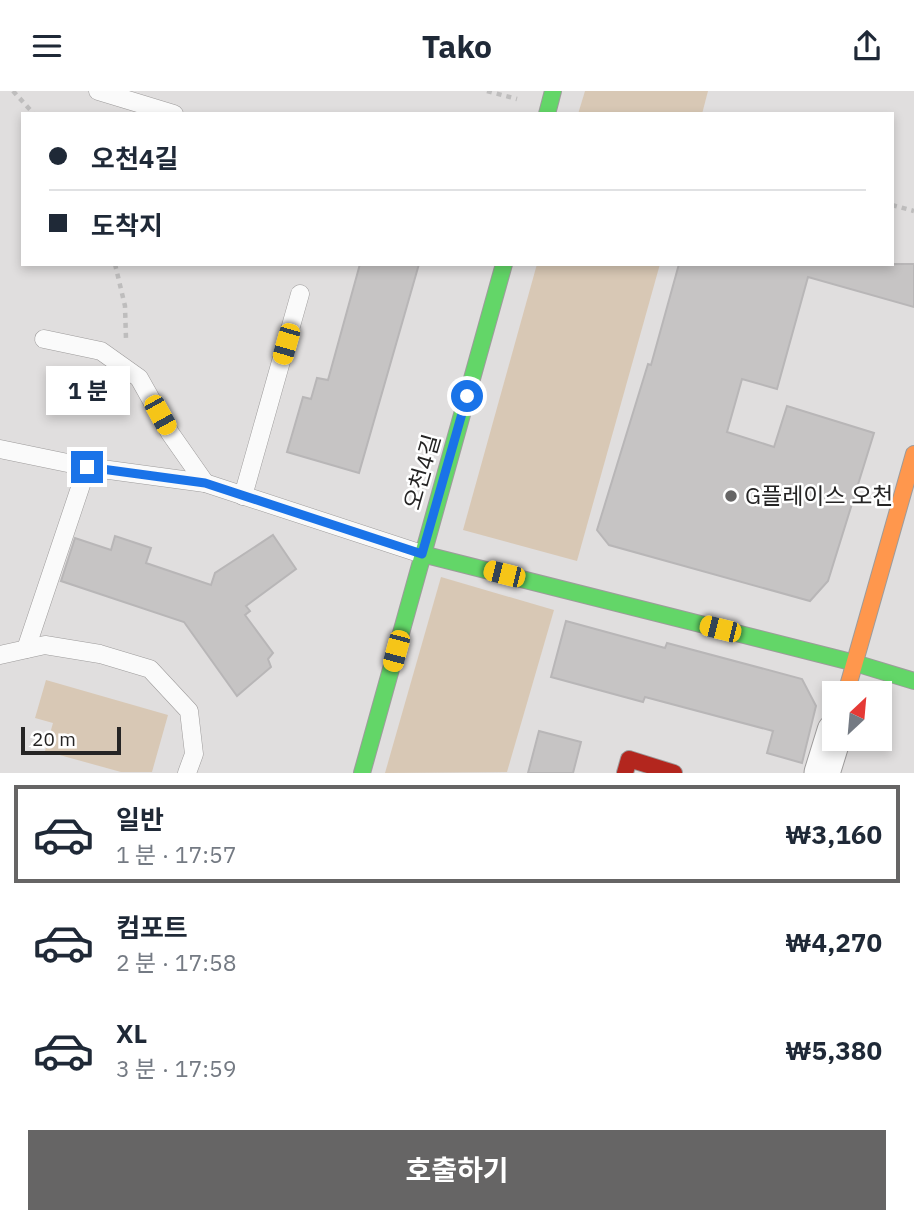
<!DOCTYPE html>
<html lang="ko">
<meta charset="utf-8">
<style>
:root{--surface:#fff;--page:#f6f6f7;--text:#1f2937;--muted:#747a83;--line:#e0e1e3;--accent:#666565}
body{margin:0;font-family:"IBM Plex Sans","Noto Sans KR",sans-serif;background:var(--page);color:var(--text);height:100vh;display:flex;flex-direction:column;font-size:26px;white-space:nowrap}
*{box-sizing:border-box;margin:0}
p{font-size:23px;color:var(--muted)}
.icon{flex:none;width:38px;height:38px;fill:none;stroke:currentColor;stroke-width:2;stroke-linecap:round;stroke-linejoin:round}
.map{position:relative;height:682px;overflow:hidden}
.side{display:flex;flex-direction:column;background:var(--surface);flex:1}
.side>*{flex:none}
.hud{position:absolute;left:21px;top:21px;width:873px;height:154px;border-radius:0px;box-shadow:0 4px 10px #0003;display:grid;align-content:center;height:154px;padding:0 28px;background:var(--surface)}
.needle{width:46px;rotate:26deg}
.fabs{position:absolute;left:822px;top:590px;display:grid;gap:14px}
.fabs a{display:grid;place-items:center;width:70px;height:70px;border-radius:0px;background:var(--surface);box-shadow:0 4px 10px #0003;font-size:35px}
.scale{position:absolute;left:21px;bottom:18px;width:100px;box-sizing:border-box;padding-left:7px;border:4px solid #252424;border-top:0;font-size:19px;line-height:24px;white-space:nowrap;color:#252424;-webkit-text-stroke:5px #fff;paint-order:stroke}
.end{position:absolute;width:32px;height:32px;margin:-16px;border:9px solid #1a73e8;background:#fff;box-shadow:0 0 0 4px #fff}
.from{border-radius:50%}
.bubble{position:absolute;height:49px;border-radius:0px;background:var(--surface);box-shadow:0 4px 10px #0003;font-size:23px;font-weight:700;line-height:49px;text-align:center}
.car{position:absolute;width:21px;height:42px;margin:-21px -10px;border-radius:9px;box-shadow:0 0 5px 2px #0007;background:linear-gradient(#f5c518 24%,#345 0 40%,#f5c518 0 76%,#345 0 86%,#f5c518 0)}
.hud b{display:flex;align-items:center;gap:24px;height:66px;font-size:26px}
.hud b+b{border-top:2px solid var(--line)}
.hud i{width:18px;height:18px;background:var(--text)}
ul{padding:12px 0 0;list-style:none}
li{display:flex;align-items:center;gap:21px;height:98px;margin:0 14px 10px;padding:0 14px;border:4px solid transparent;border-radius:0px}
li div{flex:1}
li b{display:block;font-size:26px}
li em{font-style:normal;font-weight:700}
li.current{border-color:var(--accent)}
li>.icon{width:63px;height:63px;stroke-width:1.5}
.cta{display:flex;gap:14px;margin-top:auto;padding:14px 28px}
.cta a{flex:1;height:80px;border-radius:0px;background:var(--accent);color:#fff;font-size:28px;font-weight:700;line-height:80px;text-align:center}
header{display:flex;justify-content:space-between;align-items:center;height:91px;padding:0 28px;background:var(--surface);font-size:32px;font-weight:700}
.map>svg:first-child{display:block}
.green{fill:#d8c8b5}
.building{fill:#c6c4c4;stroke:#b8b6b7;stroke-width:2}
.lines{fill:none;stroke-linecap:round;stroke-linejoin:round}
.lane-casing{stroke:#9d9b9b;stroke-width:19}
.street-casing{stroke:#9d9b9b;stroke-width:37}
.fast-casing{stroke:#9d9b9b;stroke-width:18}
.slow-casing{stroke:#9d9b9b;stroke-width:18}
.jam-casing{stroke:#9d9b9b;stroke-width:18}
.path{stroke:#bebdbd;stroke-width:4.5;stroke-dasharray:5 5;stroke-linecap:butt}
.lane{stroke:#fafafa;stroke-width:18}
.street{stroke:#fafafa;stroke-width:35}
.fast{stroke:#63d668;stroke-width:16}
.slow{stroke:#ff974d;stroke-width:16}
.jam{stroke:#b3261e;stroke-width:16}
.route{stroke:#1a73e8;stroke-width:9}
.poi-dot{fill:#666565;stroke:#fff;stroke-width:2.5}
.labels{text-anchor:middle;stroke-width:5;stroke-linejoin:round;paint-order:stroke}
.street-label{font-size:23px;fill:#252424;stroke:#fff}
.poi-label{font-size:23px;fill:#252424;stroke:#fff;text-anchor:start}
</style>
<header><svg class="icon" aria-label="menu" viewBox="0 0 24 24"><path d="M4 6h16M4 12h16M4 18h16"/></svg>Tako<svg class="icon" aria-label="share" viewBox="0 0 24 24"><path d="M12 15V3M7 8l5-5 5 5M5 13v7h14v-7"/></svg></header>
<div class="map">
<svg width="914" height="682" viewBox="0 0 914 682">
<rect width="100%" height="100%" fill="#e0dede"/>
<!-- green -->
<g class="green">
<polygon points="585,0 708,0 702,23 578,23"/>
<polygon points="537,173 660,173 577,470 463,439"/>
<polygon points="441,486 554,519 507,681 385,682"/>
<polygon points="46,589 168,624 152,681 121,681 45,660 53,632 35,627"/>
</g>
<!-- building -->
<g class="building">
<polygon points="360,173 419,173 359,382 287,361 303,306 311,308 317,287 328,289"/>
<polygon points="679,173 914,173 914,216 808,186 777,298 742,288 727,341 774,356 787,315 874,342 828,490 810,510 609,454 597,439 648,273 651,274"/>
<polygon points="273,444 296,478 246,515 250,520 245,524 273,562 268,568 271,576 237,605 184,531 61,490 75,447 111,459 115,445 151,457 146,472 211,494 215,482"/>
<polygon points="566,530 665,557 667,552 802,588 816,615 802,672 767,662 773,640 645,606 643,611 551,586"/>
<polygon points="539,640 581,651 573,682 528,682"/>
</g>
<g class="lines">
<!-- lane casing -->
<g class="lane-casing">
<g id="lane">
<polyline points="98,0 174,23"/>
<polyline points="44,248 101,260 139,287 170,342 205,392"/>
<polyline points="0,358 87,376 205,392 422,463"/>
<polyline points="243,405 300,203"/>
<polyline points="26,558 87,376"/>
<polyline points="0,564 45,554 100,563 150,578 189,620 194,663 187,682"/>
</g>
</g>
<!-- street casing -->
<g class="street-casing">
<polyline id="street" points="822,682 835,640"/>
</g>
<!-- fast casing -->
<g class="fast-casing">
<g id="fast">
<polyline points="547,23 553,0"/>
<polyline points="422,463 855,572 914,590"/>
<polyline points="362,682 504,173"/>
</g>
</g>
<!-- slow casing -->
<g class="slow-casing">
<polyline id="slow" points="846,602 914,363"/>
</g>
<!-- jam casing -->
<g class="jam-casing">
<polyline id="jam" points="625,682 629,668 674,682"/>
</g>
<!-- path -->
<g class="path">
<polyline points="13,0 34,23"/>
<polyline points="487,0 517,8"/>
<polyline points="892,114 914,120"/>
<polyline points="115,173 125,215 126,248"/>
</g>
<!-- lane -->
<use href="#lane" class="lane"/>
<!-- street -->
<use href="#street" class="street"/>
<!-- fast -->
<use href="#fast" class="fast"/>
<!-- slow -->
<use href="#slow" class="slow"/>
<!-- jam -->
<use href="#jam" class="jam"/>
</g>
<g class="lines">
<!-- route -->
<polyline class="route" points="87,376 205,392 422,463 467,305"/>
</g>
<!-- markers -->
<circle class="poi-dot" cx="731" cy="405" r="7"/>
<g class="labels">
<!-- street labels -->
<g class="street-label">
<text transform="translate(422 381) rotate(-74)" y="8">오천4길</text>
</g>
<!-- poi labels -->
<g class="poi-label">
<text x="745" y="413">G플레이스 오천</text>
</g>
</g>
</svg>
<div class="fabs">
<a><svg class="needle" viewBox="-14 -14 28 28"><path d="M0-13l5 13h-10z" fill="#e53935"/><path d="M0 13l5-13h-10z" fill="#747a83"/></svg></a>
</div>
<div class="scale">20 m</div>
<i class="end from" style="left:467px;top:305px"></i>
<i class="end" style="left:87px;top:376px"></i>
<div class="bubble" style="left:46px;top:275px;width:84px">1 분</div>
<i class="car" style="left:286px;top:253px;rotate:196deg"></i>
<i class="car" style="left:160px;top:324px;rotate:151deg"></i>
<i class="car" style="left:504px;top:483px;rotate:284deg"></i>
<i class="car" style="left:720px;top:538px;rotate:284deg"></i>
<i class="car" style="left:396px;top:560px;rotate:195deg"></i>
<div class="hud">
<b><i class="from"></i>오천4길</b>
<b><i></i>도착지</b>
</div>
</div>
<section class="side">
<ul>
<li class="current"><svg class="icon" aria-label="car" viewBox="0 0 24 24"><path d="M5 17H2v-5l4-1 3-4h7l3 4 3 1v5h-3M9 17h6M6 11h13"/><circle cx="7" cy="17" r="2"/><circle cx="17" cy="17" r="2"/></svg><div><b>일반</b><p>1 분 · 17:57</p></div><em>₩3,160</em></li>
<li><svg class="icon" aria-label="car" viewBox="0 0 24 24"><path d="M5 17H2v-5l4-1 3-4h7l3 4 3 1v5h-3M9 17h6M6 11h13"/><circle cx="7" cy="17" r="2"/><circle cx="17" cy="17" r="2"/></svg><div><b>컴포트</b><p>2 분 · 17:58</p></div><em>₩4,270</em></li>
<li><svg class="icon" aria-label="car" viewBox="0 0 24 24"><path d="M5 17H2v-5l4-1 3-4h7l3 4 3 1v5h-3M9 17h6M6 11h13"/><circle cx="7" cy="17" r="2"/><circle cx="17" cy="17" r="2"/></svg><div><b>XL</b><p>3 분 · 17:59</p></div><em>₩5,380</em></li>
</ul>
<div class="cta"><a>호출하기</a></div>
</section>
